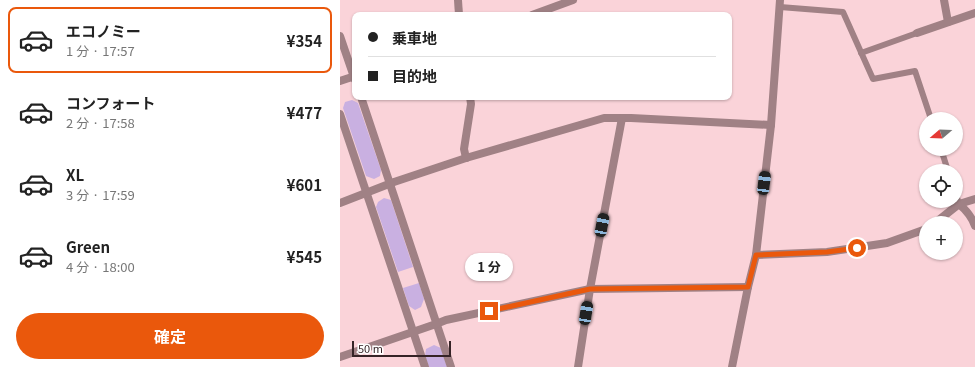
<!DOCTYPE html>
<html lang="ja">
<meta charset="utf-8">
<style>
:root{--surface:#fff;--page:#f2f2f2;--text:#222;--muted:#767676;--line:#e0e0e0;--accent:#ea580c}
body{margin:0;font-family:Georgia,"Noto Sans JP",serif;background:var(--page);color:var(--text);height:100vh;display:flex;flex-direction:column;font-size:15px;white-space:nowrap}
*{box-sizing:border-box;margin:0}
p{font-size:13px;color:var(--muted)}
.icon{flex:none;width:22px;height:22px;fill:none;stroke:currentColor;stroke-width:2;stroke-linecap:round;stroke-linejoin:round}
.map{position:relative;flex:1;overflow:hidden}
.drawer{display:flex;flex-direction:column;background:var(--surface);width:340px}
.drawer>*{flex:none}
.top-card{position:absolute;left:12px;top:12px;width:380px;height:88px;border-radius:8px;box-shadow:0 1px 3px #0004;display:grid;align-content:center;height:88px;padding:0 16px;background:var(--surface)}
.needle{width:26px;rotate:251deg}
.controls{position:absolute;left:579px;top:112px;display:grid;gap:8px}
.controls a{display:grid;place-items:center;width:44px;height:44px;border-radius:50%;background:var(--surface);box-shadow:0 1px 3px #0004;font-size:20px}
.scale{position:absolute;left:12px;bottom:10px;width:99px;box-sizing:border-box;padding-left:4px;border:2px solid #352326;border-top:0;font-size:11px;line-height:14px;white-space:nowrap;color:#352326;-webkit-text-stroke:3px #fff;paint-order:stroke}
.end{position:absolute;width:18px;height:18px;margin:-9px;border:5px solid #ea580c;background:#fff;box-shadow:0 0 0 2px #fff}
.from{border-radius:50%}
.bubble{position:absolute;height:28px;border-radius:14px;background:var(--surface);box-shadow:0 1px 3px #0004;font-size:13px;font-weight:700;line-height:28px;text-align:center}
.car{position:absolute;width:12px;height:24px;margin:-12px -6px;border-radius:5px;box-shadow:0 0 3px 1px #0007;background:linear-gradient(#222 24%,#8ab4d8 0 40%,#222 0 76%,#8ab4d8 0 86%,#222 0)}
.top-card b{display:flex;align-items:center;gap:14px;height:38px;font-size:15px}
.top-card b+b{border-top:1px solid var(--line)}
.top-card i{width:10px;height:10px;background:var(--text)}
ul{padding:7px 0 0;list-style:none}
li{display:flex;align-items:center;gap:12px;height:66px;margin:0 8px 6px;padding:0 8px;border:2px solid transparent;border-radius:8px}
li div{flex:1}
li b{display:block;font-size:15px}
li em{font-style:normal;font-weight:700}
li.on{border-color:var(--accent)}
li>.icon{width:36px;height:36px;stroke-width:1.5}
.cta{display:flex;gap:8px;margin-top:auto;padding:8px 16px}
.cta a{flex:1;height:46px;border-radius:24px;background:var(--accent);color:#fff;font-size:16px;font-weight:700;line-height:46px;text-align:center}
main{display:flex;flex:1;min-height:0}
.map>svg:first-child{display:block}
.green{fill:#c9b0e1}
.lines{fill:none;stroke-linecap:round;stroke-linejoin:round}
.service{stroke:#a08185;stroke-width:6}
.minor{stroke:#a08185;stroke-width:8}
.tertiary{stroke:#a08185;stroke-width:8}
.route{stroke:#ea580c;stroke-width:5}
</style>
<main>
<section class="drawer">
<ul>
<li class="on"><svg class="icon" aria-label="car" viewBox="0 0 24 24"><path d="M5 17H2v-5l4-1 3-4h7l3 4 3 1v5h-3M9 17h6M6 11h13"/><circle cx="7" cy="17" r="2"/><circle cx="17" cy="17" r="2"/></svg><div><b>エコノミー</b><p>1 分 · 17:57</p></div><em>¥354</em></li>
<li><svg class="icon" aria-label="car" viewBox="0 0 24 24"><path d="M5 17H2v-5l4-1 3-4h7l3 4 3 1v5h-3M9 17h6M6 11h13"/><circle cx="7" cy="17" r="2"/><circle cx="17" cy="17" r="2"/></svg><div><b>コンフォート</b><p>2 分 · 17:58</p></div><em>¥477</em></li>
<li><svg class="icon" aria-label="car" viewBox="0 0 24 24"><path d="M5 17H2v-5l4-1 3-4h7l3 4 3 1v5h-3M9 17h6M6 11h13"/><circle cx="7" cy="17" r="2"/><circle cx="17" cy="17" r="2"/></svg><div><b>XL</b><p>3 分 · 17:59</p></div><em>¥601</em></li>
<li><svg class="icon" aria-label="car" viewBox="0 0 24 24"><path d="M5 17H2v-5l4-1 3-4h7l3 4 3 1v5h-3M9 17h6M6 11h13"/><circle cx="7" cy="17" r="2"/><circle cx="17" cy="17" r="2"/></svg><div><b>Green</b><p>4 分 · 18:00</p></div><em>¥545</em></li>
</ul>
<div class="cta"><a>確定</a></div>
</section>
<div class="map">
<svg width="635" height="367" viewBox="0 0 635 367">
<rect width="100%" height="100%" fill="#fad3d9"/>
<!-- green -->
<g class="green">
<polygon points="12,100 18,103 41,170 40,176 34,179 26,176 3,108 5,102"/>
<polygon points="44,198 51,200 73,267 58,272 36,207 38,202"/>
<polygon points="79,283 84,299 81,307 75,310 69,306 63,288"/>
<polygon points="94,345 101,348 107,367 89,367 85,356 86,349"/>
</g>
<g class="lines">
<!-- service -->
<g class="service">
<polyline points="440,7 503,12 533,79 575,71 591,119"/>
<polyline points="521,53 577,33"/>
<polyline points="601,149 608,171"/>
<polyline points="616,194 619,204"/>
</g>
<!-- minor -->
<g class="minor">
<polyline points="118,0 119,15"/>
<polyline points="604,0 608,22"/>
<polyline points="577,33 635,13"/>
<polyline points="126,158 124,149 131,104 130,97"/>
<polyline points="0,203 54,182 126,158 264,118 291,118 431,125"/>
<path d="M619 204C626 210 632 217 635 226"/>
<polyline points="595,223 619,204 635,199"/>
<polyline points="416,255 487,252 547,243 586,229"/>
<polyline points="96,324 106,320 250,289 408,287"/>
<polyline points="238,367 250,289 282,118"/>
<polyline points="392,367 408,287 416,255 431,125 440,0"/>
</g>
<!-- tertiary -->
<g class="tertiary">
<polyline points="192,15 233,0"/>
<polyline points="0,36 15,80"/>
<polyline points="0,81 15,76"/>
<polyline points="21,97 111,367"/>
<polyline points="0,114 85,367"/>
<polyline points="0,357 96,324"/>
</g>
</g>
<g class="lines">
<!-- route -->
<polyline class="route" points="149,311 250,289 408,287 416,255 487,252 517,248"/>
</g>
</svg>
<div class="controls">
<a><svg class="needle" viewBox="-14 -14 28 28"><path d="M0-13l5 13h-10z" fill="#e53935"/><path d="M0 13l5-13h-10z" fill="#767676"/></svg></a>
<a><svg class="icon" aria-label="locate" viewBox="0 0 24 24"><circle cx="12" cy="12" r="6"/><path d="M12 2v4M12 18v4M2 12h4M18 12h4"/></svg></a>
<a>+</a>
</div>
<div class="scale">50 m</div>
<i class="end from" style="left:517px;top:248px"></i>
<i class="end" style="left:149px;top:311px"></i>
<div class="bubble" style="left:125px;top:253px;width:48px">1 分</div>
<i class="car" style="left:424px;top:183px;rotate:7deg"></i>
<i class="car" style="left:262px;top:225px;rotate:11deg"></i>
<i class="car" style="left:246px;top:313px;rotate:9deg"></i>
<div class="top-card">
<b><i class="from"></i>乗車地</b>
<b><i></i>目的地</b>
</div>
</div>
</main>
